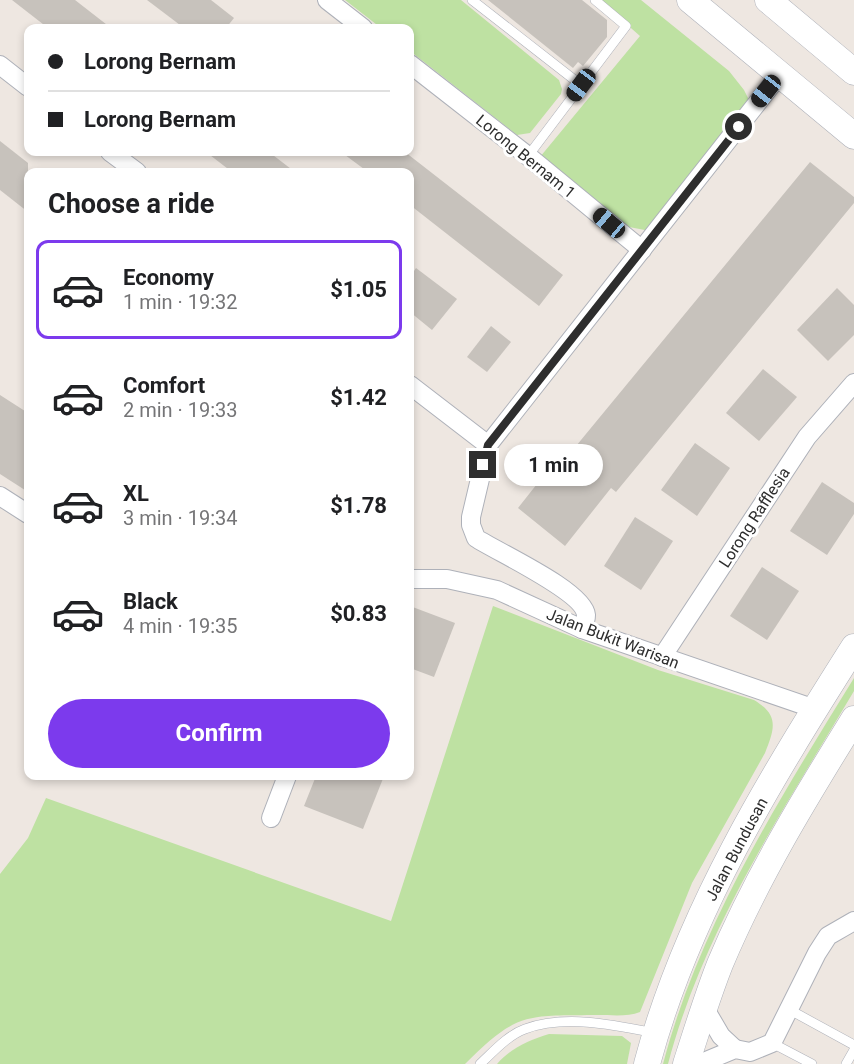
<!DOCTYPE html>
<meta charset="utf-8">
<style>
:root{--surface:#fff;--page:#f2f2f2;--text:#202124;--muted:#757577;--line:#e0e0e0;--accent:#7c3aed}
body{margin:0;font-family:Roboto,sans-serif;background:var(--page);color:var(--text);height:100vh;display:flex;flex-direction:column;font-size:22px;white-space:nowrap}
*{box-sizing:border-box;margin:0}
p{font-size:20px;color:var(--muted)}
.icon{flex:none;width:33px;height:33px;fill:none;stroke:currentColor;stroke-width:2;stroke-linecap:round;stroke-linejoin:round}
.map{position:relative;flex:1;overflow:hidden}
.side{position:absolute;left:24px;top:168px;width:390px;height:612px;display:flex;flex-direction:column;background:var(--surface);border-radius:12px;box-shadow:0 3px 9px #0003}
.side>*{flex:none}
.top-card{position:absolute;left:24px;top:24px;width:390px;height:132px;border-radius:12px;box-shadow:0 3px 9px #0003;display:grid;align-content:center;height:132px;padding:0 24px;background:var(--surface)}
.end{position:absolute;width:27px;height:27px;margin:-14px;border:8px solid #2e2e2e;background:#fff;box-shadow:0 0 0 3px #fff}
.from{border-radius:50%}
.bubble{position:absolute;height:42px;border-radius:21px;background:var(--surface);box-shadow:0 3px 9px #0003;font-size:20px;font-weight:700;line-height:42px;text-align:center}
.car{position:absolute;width:18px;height:36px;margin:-18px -9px;border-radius:8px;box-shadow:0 0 4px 2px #0007;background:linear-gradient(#222 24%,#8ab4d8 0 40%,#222 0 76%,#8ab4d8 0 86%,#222 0)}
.top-card b{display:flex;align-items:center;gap:21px;height:57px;font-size:22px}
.top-card b+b{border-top:2px solid var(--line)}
.top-card i{width:15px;height:15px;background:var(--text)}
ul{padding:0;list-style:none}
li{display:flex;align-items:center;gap:18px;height:99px;margin:0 12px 9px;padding:0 12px;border:3px solid transparent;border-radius:12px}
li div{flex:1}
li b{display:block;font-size:22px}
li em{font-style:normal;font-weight:700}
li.selected{border-color:var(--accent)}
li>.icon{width:54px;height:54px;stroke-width:1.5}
h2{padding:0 24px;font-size:27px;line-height:72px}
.action{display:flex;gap:12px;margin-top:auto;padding:12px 24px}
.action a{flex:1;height:69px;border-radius:36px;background:var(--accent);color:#fff;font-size:24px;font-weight:700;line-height:69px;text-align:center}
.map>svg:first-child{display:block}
.green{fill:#bee1a2}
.building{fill:#c7c2bc}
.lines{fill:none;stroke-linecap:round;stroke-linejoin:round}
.lane-casing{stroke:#aeb1b9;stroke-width:10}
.street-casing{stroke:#aeb1b9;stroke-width:20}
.secondary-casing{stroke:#aeb1b9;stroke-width:27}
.lane{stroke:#fff;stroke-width:9}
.street{stroke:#fff;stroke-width:18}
.secondary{stroke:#fff;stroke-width:26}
.route{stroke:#2e2e2e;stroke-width:8}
.labels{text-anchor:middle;stroke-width:6;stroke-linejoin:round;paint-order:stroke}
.street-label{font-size:16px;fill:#2e2e2e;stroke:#fff}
</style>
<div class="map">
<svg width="854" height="1064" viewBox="0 0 854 1064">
<rect width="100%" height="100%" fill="#eee7e1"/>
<!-- green -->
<g class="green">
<polygon points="345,0 461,0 559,80 562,89 561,94 530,133 517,135 410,51 410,28 381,28"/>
<polygon points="599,0 641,0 729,71 744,90 754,110 650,231 629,227 540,157 640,36"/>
<path d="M493 606 658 670 754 700C779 715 775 728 765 753L692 883 640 1012C628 1017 611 1015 598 1015 526 1016 518 1011 465 1064H0V874L28 838 46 798 391 921Z"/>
<path d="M854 678V691C783 811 704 928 668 1064H663C700 924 779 800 854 678Z"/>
<path d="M549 1034 622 1036 631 1043 627 1064H497C511 1048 529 1040 549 1034Z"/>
</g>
<!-- building -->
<g class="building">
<polygon points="12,0 75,0 111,28 48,28"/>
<polygon points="147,0 211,0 234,18 226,28 184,28"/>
<polygon points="488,0 582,0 607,20 607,37 583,66 578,62 573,68"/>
<polygon points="0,141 28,163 28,212 0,190"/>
<polygon points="206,152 269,152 295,172 232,172"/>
<polygon points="341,152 405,152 563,275 539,306 410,205 410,172 368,172"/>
<polygon points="810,162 854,197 854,203 616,492 611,488 565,546 518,508 548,470 553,474"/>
<polygon points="416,268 457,299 432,330 410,312 410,277"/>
<polygon points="837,288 854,305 854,335 828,361 797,330"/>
<polygon points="491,326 511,342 487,372 467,357"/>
<polygon points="763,369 797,397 759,441 726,413"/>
<polygon points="0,395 28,413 28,492 0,474"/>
<polygon points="695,443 730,468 697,516 661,490"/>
<polygon points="822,482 854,503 854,514 827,555 790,531"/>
<polygon points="635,517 673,541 641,590 604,566"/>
<polygon points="762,567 799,591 767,640 730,616"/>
<polygon points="410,606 455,623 434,677 410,668"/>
<polygon points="316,776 384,776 363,829 304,806"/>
</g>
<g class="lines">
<!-- lane casing -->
<g class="lane-casing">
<g id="lane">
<polyline points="472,0 581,85"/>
<polyline points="528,156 626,26 595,0"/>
<polyline points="790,1010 854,1045"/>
<polyline points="772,1043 812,1064"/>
<path d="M480 1064C493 1052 508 1035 525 1029 565 1014 615 1025 655 1033"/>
<polyline points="846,1064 854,1050"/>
</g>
</g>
<!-- street casing -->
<g class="street-casing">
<g id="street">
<polyline points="327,0 363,28"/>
<polyline points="410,64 528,156 642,250"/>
<polyline points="0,65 28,87"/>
<polyline points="110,152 137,172"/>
<polyline points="410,385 488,445"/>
<polyline points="0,496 28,514"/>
<polyline points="410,579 447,579 497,590 582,629 815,709"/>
<path d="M582 629C584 625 586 619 586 615 584 591 497 552 476 538L471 525V517L488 445 780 74"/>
<polyline points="662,657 807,437 854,383"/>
<polyline points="271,818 287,776"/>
<polyline points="704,1007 721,1036 735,1049"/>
<polyline points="699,1064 735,1049 750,1052 772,1043 817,953 828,936 854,921"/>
</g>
</g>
<!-- secondary casing -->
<g class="secondary-casing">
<g id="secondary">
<polyline points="690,0 854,136"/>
<polyline points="768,0 854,72"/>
<path d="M647 1064C687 913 771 778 854 647"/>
<path d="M686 1064C697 1030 707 997 720 964 756 878 805 798 854 719"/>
</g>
</g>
<!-- lane -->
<use href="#lane" class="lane"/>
<!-- street -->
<use href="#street" class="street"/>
<!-- secondary -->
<use href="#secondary" class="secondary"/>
</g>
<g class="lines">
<!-- route -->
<polyline class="route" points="483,465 488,445 739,127"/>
</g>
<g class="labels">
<!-- street labels -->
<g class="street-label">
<text transform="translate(526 156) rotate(39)" y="6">Lorong Bernam 1</text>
<text transform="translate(754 517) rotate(-57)" y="6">Lorong Rafflesia</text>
<text transform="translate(613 638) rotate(21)" y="6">Jalan Bukit Warisan</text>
<text transform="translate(736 849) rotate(-62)" y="6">Jalan Bundusan</text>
</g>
</g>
</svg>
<i class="end from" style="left:739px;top:127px"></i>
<i class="end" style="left:483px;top:465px"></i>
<div class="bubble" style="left:504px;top:444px;width:99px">1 min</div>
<i class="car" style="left:581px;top:85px;rotate:217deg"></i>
<i class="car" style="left:766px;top:91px;rotate:218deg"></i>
<i class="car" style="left:609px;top:223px;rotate:310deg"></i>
<div class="top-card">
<b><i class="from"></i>Lorong Bernam</b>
<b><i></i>Lorong Bernam</b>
</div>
<section class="side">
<h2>Choose a ride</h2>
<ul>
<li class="selected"><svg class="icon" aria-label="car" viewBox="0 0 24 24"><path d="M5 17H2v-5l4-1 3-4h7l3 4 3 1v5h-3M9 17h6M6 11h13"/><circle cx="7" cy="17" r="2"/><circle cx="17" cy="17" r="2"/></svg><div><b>Economy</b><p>1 min · 19:32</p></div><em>$1.05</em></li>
<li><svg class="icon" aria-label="car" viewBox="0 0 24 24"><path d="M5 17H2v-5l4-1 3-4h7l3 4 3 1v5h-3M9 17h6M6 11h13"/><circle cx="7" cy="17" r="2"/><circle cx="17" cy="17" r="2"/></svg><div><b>Comfort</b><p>2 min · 19:33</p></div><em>$1.42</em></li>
<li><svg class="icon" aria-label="car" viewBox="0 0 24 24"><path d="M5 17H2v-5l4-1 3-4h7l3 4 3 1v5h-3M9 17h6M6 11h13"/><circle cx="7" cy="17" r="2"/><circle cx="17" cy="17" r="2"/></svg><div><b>XL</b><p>3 min · 19:34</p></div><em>$1.78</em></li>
<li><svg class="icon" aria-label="car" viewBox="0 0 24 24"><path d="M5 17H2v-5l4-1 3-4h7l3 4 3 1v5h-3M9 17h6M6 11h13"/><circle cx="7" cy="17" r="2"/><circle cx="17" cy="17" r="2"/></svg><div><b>Black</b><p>4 min · 19:35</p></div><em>$0.83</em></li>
</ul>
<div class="action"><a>Confirm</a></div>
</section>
</div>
